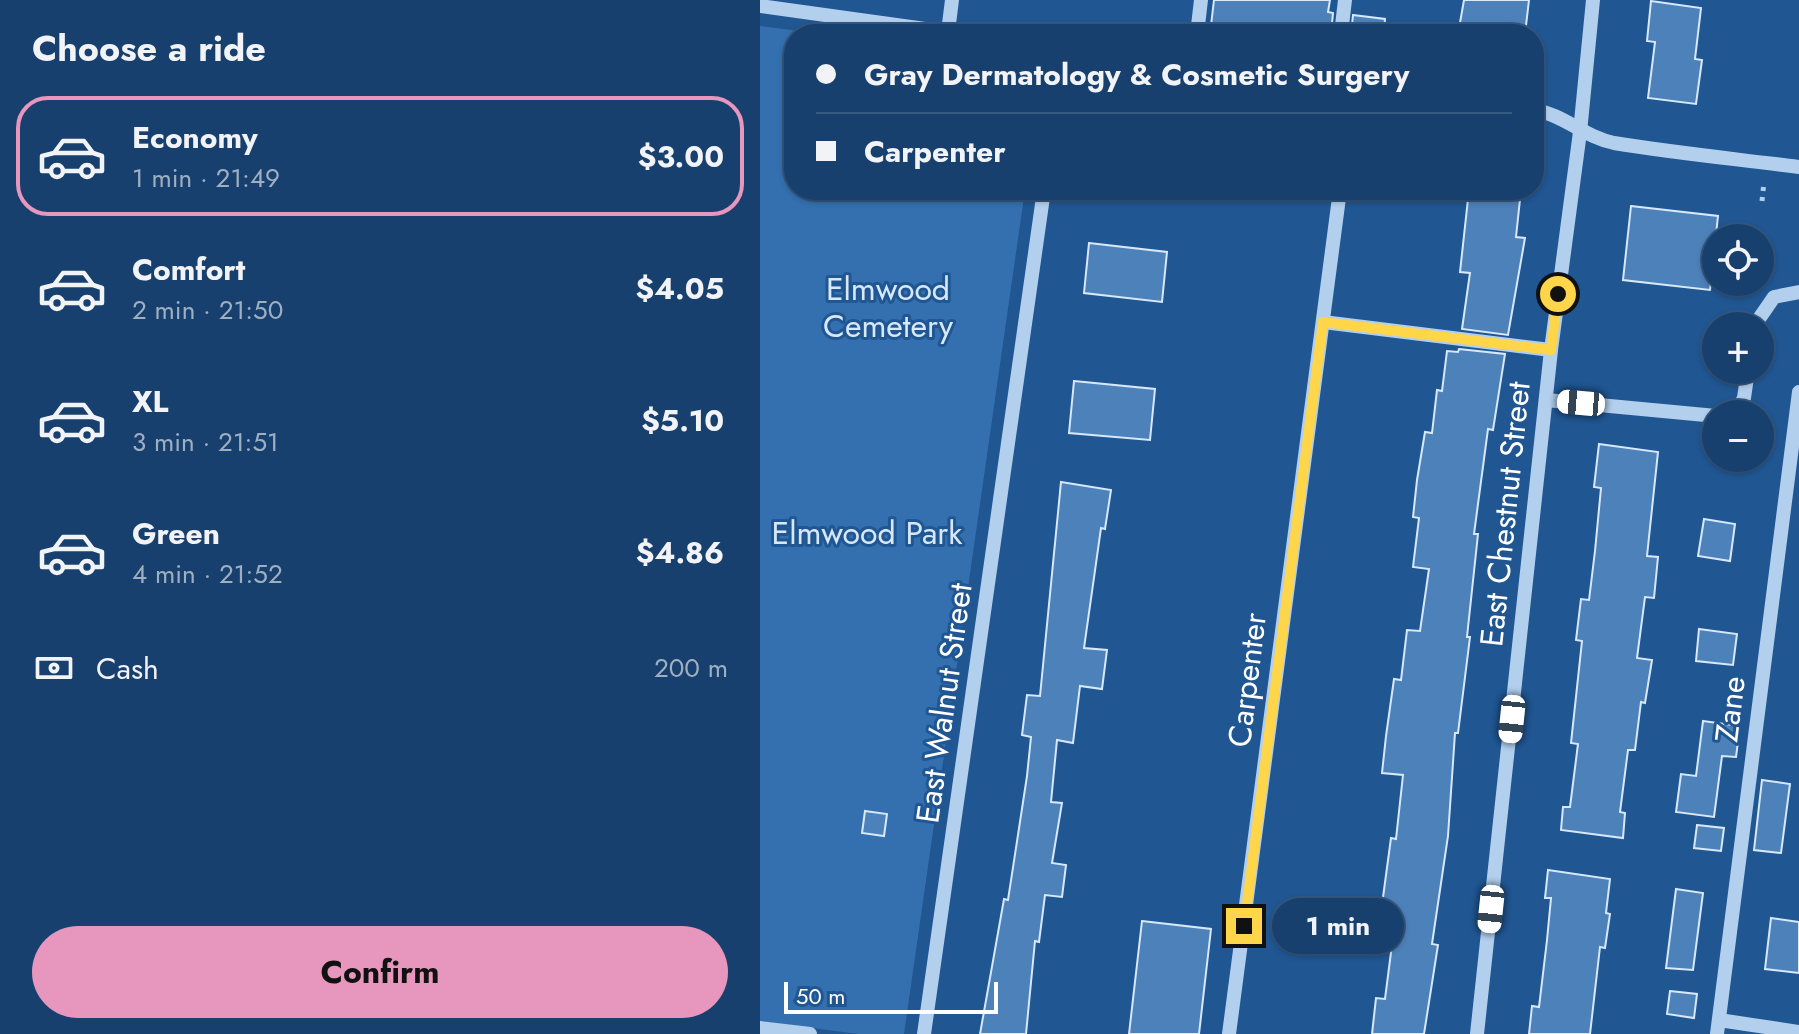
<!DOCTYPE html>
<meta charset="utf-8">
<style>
:root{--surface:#18406e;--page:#254b76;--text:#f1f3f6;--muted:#9fafc2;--line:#365981;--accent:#e797bd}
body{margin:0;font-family:Jost,sans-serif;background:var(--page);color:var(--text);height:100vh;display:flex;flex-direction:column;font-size:30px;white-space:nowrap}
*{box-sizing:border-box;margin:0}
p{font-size:26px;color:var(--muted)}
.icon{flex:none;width:44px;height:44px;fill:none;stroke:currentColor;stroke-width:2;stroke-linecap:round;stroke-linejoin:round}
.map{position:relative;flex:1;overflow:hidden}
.drawer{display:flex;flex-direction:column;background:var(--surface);width:760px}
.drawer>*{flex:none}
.banner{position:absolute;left:24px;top:24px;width:760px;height:176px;border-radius:32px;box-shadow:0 2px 6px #0004,0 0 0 2px var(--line);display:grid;align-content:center;height:176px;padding:0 32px;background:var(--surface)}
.controls{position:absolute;left:942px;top:224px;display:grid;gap:16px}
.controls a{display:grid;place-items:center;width:72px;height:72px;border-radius:50%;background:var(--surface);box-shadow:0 2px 6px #0004,0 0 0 2px var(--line);font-size:40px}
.scale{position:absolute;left:24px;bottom:20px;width:214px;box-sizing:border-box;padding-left:8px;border:4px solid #fff;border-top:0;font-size:22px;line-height:28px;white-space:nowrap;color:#fff;-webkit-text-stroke:6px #205692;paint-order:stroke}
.end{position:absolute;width:36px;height:36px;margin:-18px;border:10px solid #ffd54a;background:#111;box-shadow:0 0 0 4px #111}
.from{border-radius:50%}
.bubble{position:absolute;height:56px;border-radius:28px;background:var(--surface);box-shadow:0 2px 6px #0004,0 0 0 2px var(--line);font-size:26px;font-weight:700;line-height:56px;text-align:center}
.car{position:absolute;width:24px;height:48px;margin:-24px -12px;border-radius:10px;box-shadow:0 0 6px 2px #0007;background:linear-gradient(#fff 24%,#345 0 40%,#fff 0 76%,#345 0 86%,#fff 0)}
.banner b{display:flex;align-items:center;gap:28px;height:76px;font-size:30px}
.banner b+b{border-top:2px solid var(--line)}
.banner i{width:20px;height:20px;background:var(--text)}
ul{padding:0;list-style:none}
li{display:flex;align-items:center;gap:24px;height:120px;margin:0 16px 12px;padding:0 16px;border:4px solid transparent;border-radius:32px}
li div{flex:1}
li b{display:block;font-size:30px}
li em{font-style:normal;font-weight:700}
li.selected{border-color:var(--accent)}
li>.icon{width:72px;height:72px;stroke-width:1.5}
h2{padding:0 32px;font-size:36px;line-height:96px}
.pay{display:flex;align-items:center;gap:20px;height:88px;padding:0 32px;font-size:30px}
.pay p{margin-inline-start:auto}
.button{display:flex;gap:16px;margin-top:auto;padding:16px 32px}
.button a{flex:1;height:92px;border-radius:48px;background:var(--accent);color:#111;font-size:32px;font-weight:700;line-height:92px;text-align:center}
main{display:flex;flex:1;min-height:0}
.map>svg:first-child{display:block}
.green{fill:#3470af}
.building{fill:#4d81ba;stroke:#d7e8fa;stroke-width:2}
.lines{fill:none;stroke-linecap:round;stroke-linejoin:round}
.path{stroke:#b2cfed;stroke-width:5;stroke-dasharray:4 6;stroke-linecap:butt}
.minor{stroke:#b2cfed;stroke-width:14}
.route{stroke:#ffd54a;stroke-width:10}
.labels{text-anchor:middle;stroke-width:6;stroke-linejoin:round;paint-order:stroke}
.park-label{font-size:32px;fill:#d7e8fa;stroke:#205692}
.street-label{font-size:32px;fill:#fff;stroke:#205692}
</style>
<main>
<section class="drawer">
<h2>Choose a ride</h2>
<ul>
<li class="selected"><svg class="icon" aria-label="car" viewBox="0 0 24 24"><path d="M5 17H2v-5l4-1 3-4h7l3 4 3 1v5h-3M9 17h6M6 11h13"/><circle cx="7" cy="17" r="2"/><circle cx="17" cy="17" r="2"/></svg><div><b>Economy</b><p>1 min · 21:49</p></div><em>$3.00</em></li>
<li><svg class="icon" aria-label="car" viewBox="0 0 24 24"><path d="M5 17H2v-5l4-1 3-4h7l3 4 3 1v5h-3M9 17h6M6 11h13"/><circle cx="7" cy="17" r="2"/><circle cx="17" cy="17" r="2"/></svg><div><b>Comfort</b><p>2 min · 21:50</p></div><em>$4.05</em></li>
<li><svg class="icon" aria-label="car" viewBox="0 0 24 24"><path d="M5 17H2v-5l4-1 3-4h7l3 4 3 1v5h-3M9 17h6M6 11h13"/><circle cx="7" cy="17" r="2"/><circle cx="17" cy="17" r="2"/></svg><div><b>XL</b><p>3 min · 21:51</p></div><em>$5.10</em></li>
<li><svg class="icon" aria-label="car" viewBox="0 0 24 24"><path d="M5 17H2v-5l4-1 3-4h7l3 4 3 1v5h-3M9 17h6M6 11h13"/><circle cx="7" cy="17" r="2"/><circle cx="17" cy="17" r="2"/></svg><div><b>Green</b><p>4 min · 21:52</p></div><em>$4.86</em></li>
</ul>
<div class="pay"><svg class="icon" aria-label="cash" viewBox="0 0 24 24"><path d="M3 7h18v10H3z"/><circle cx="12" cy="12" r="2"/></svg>Cash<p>200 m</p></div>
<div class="button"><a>Confirm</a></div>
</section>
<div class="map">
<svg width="1039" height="1034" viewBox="0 0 1039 1034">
<rect width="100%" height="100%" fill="#205692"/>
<!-- green -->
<polygon class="green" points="0,26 62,34 34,34 34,190 265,190 144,1034 98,1034 0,1021"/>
<!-- building -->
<g class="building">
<polygon points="454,0 570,0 568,12 573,13 571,34 450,34"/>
<polygon points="704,0 769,0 765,34 698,34"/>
<polygon points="891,1 941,8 935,59 942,60 936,104 888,98 895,42 887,41"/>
<polygon points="593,15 625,19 624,34 591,34"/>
<polygon points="709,190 761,190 756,237 765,238 748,335 702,329 710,273 700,272"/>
<polygon points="871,206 958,216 950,290 863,280"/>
<polygon points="329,243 407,252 402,302 324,293"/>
<polygon points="699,349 745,354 733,430 728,429 714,534 718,534 707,637 710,637 698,733 695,733 688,836 672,944 678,945 664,1034 612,1034 616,998 625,999 634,929 619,927 631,838 636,839 643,775 622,773 626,736 634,679 641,680 647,630 660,631 669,569 653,567 659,518 653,517 657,480 665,432 672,433 677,390 682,391 687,351 698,352"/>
<polygon points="314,381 395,389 390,440 309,433"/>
<polygon points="839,444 898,452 887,556 898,557 894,598 885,597 877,658 892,660 885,703 881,702 875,750 868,750 860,812 865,813 863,838 801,830 803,807 810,807 818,744 811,743 822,641 816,640 821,599 829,600 835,551 841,488 834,487"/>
<polygon points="301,482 351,490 345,529 341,528 324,648 347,650 342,689 320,686 313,743 297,740 291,802 302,803 292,863 306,865 302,897 285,895 279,942 275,941 266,1034 220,1034 244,899 248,900 267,776 271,737 262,735 267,695 280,696"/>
<polygon points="944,519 975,524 970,561 938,556"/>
<polygon points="939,629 977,634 973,665 936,661"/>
<polygon points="943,721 980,726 976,757 962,756 954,817 916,812 921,774 936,776"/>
<polygon points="1002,780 1030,784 1021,853 994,850"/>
<polygon points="105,811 127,814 124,836 102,833"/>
<polygon points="937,825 964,828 961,851 934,848"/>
<polygon points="788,870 850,879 846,913 850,914 845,948 840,947 830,1034 769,1034 772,1006 779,1007 787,940 791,898 785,898"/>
<polygon points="916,889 943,893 933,970 906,968"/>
<polygon points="1011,918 1039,922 1039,973 1005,969"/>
<polygon points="382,921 451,929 439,1034 369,1034"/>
<polygon points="910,991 937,994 934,1018 907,1014"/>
</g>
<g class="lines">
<!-- path -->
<polyline class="path" points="1002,201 1004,182"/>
<!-- minor -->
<g class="minor">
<polyline points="0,6 201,34"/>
<polyline points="188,32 192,0"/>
<polyline points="437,34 441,0"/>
<polyline points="581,34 585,0"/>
<path d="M774 110C803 114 824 137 854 143 915 153 977 159 1039 167"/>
<polyline points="563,322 791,350"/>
<polyline points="994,326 1014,297 1039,292"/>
<polyline points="786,400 956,416"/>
<polyline points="966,414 977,411 984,398 988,370"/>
<polyline points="959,1020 1039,1032"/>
<polyline points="0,1028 50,1034"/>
<polyline points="164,1034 284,190"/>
<polyline points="469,1034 580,190"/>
<polyline points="717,1034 791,350 820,132 833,0"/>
<polyline points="957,1034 1039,392"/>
</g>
</g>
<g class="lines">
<!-- route -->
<polyline class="route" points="484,926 563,322 791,350 798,294"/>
</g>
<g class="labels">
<!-- park labels -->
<g class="park-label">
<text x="128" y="300">Elmwood<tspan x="128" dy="37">Cemetery</tspan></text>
<text x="107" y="544">Elmwood Park</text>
</g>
<!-- street labels -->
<g class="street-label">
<text transform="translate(745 514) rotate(-84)" y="11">East Chestnut Street</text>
<text transform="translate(487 680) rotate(-83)" y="11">Carpenter</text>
<text transform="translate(184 703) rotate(-82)" y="11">East Walnut Street</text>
<text transform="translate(970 709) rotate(-83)" y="11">Zane</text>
</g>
</g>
</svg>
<div class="controls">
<a><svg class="icon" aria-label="locate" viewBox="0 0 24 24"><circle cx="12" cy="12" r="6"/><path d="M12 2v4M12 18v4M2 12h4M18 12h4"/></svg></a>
<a>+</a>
<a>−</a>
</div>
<div class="scale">50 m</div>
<i class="end from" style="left:798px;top:294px"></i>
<i class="end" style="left:484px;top:926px"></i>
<div class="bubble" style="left:512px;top:898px;width:132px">1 min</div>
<i class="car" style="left:821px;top:403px;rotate:275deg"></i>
<i class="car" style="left:752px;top:719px;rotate:186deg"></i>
<i class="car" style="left:731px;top:909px;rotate:186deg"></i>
<div class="banner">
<b><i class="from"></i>Gray Dermatology &amp; Cosmetic Surgery</b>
<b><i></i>Carpenter</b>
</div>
</div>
</main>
